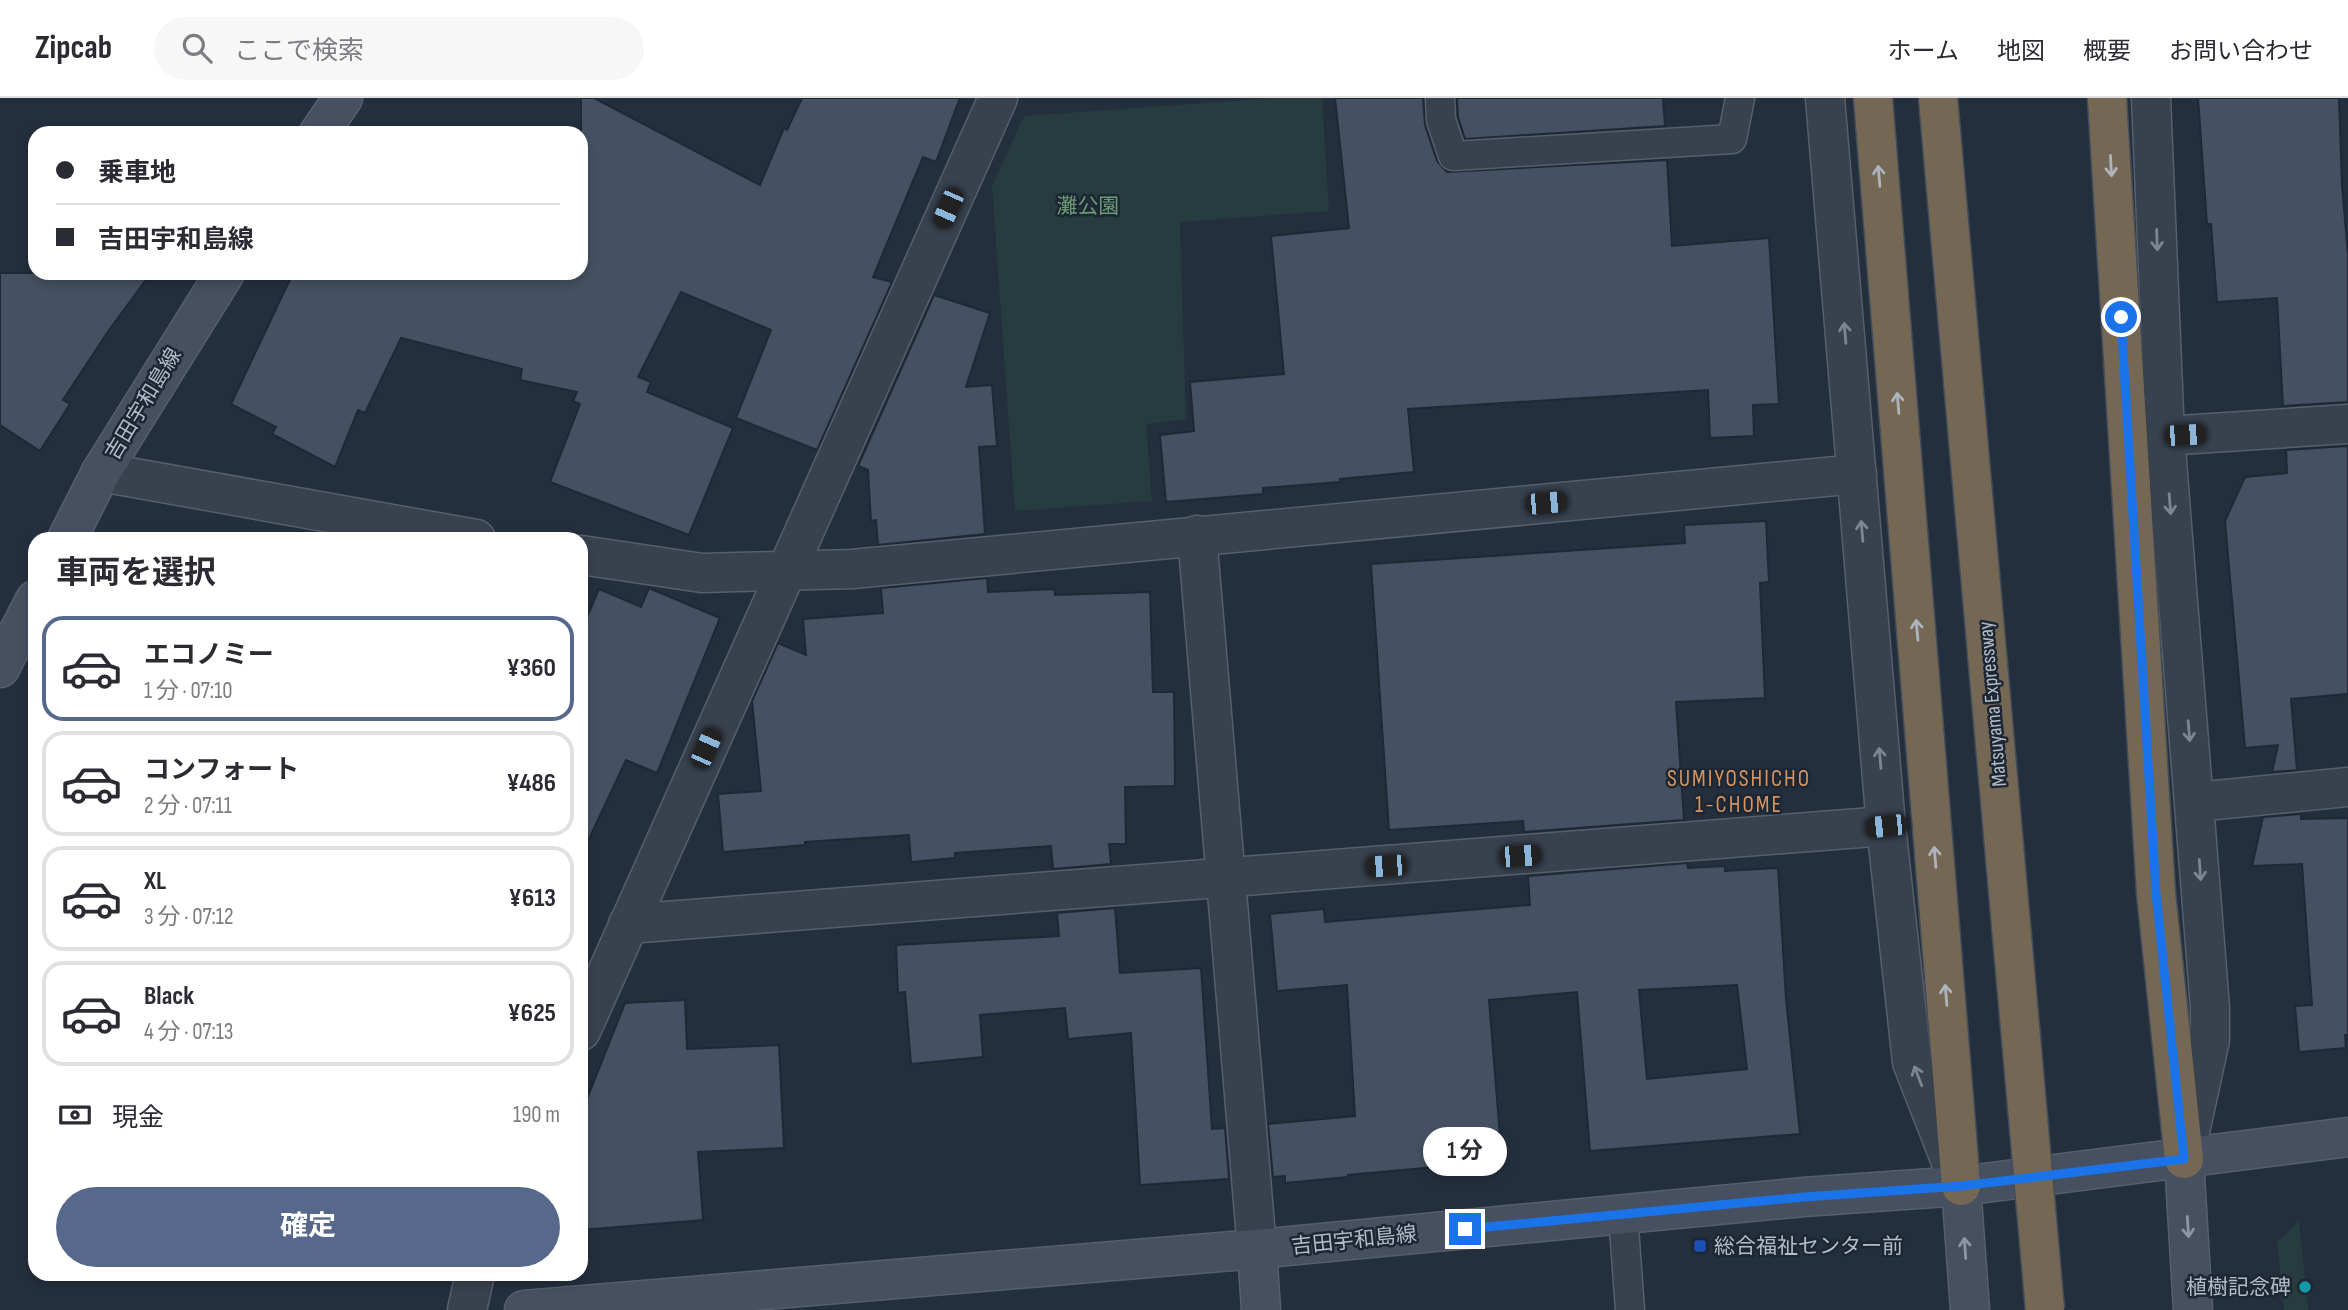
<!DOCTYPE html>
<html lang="ja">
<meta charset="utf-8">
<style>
:root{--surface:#fff;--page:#f7f7f7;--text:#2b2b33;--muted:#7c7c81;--line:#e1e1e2;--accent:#56698c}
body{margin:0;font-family:"Sofia Sans Condensed","Noto Sans JP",sans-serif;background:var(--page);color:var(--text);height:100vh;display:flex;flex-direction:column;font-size:26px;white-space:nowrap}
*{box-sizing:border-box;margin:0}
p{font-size:23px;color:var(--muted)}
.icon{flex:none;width:38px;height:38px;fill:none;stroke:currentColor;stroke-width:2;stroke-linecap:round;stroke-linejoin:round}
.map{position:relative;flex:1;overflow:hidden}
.side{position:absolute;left:28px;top:434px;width:560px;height:749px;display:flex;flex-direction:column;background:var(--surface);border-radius:21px;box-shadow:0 4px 10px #0003}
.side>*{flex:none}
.banner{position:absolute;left:28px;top:28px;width:560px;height:154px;border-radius:21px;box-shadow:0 4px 10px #0003;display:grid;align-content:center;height:154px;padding:0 28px;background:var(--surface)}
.end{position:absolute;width:32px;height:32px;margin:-16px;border:9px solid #1a73e8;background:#fff;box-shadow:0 0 0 4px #fff}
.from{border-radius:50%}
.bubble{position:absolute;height:49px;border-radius:24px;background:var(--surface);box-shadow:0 4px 10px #0003;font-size:23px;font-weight:700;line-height:49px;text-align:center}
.car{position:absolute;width:21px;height:42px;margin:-21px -10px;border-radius:9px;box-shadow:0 0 5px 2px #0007;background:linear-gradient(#222 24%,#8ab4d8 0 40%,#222 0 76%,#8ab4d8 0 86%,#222 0)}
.banner b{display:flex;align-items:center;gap:24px;height:66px;font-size:26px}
.banner b+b{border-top:2px solid var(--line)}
.banner i{width:18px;height:18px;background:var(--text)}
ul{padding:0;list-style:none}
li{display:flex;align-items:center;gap:21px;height:105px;margin:0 14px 10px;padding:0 14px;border:4px solid var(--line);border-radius:21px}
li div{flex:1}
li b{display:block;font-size:26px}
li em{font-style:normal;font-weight:700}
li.selected{border-color:var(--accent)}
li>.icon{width:63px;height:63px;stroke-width:1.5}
h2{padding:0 28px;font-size:32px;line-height:84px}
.pay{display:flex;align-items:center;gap:18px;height:77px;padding:0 28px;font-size:26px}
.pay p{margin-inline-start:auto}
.action{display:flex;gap:14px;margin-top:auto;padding:14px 28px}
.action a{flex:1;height:80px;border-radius:42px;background:var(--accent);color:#fff;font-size:28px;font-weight:700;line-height:80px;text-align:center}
header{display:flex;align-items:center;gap:42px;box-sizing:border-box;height:98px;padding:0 35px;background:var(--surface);border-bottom:2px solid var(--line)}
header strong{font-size:33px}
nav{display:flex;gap:38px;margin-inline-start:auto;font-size:24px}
.search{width:490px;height:63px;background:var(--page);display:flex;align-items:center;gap:18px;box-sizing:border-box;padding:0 24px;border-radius:38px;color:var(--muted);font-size:26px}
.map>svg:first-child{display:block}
.green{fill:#263c3f}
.building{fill:#455162;stroke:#1f2835;stroke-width:2;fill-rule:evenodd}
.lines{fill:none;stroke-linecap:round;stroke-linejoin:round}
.lane-casing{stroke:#565f6c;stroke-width:31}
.street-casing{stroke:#565f6c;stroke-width:41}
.secondary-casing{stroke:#565f6c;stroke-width:41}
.highway-casing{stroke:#434c59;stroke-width:41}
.lane{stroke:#38414e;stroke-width:28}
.street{stroke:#38414e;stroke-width:38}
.secondary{stroke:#465061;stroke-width:38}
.highway{stroke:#746855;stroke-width:38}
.highway-bridge-casing{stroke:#434c59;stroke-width:41;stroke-linecap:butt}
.highway-bridge{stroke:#746855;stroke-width:38}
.oneway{stroke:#aeb4bd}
.oneway2{stroke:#7c8592}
.oneway3{stroke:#8e96a5}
.route{stroke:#1a73e8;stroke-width:9}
.transit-dot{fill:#1a4fb4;stroke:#1d2633;stroke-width:2.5}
.culture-dot{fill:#0f9aa8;stroke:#1d2633;stroke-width:2.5}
.labels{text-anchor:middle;stroke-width:5;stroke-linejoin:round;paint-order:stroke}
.park-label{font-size:21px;fill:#6b9a76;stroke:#1d2633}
.street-label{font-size:21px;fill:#b4bcc9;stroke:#1d2633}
.poi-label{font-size:21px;fill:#b4bcc9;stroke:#1d2633;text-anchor:start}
.neighbourhood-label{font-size:23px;letter-spacing:2px;fill:#d59563;stroke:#1d2633}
</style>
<header>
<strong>Zipcab</strong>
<div class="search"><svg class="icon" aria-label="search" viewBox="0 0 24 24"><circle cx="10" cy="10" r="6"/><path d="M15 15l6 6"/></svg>ここで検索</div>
<nav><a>ホーム</a><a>地図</a><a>概要</a><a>お問い合わせ</a></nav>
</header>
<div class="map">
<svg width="2348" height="1212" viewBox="0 0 2348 1212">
<rect width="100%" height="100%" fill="#242f3e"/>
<!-- green -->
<g class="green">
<polygon points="1275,0 1322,0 1329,113 1180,124 1186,321 1146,326 1152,403 1015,413 992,88 1024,18"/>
<polygon points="2299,1123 2308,1212 2284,1212 2277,1144"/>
</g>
<!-- building -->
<g class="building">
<polygon points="581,0 594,0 760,87 784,30 787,32 802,0 960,0 936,64 923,59 873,179 892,184 817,352 736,320 771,232 681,194 638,279 651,284 647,294 733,330 689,437 550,384 580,306 573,303 577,294 520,282 522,271 401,240 365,315 358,312 335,369 272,336 276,329 231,306 293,175 581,175"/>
<polygon points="1335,0 1423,0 1425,27 1437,63 1447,74 1667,62 1672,148 1769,140 1779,306 1753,307 1754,338 1710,340 1708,292 1408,311 1414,374 1340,381 1340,384 1263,390 1263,396 1166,404 1160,337 1194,333 1190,284 1284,276 1271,138 1349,130"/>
<polygon points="1457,0 1663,0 1665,28 1465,41 1458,19"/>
<polygon points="2198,0 2339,0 2342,87 2348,157 2348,304 2283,308 2277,200 2217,204 2211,126 2207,126"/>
<polygon points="0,175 151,175 109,232 63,302 70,306 40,353 0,327"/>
<polygon points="934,197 990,215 966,289 992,287 997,348 979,349 985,436 878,447 876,422 871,423 868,372 858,368"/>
<polygon points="2348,348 2348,596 2291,601 2297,672 2272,674 2278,647 2245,650 2225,423 2245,379 2287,375 2286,352"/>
<polygon points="1766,423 1769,484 1760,485 1765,600 1676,604 1684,722 1524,734 1523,723 1389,732 1371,466 1685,445 1684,427"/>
<polygon points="987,480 988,494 1054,491 1055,497 1150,494 1153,594 1174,594 1175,688 1125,689 1126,746 1109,746 1111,766 1053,771 1051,748 955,755 955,760 911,764 909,737 805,744 805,747 723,754 718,696 761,693 752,603 778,545 806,557 803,521 883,515 881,490"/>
<polygon points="649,490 720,520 657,675 626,662 581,758 581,533 599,491 641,509"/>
<polygon points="2301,716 2301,721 2348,720 2348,937 2345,937 2346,950 2299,954 2295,908 2312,907 2302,766 2252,768 2263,719"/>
<path d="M1687 765 1688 770 1725 768V773L1778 770 1786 901 1800 1036 1590 1053 1577 894 1489 902 1502 1063 1348 1077V1079L1285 1085V1078L1273 1079 1268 1026 1355 1018 1347 887 1277 893 1270 816 1324 811 1325 824 1530 807 1528 778ZM1737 887 1747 971 1647 981 1639 892Z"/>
<polygon points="1115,810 1120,875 1201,870 1212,1031 1225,1030 1229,1081 1140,1087 1131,935 1068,941 1065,910 980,917 983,959 911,966 905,894 898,895 896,847 1059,838 1057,815"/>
<polygon points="685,902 687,951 779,947 784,1050 698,1054 703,1122 581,1132 581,1016 625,905"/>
</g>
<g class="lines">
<!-- lane casing -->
<g class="lane-casing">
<g id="lane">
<polyline points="1440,0 1441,22 1453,58 1732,41 1740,0"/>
<polyline points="1623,1116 1630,1212"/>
</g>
</g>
<!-- street casing -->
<g class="street-casing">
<g id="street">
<polyline points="1825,0 1886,728 1912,964 1955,1074"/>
<polyline points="2151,0 2165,338 2210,910 2210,942 2186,1052"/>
<polyline points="2165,338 2348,326"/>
<polyline points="101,374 476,441"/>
<polyline points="1197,437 1257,1151"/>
<polyline points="581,457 702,475 852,471 1857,376"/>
<polyline points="2195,704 2348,689"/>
<polyline points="628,826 1886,728"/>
<polyline points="581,933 998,0"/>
<polyline points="467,1212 475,1176"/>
</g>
</g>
<!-- secondary casing -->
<g class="secondary-casing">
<g id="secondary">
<polyline points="319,35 343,0"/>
<polyline points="67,441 101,374 225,175"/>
<polyline points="0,570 35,502"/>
<polyline points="2184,1061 2193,1212"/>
<polyline points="1961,1088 1970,1212"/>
<polyline points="1257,1151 1261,1212"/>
<polyline points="524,1212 1257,1151 1804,1099 1961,1088 2348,1039"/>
</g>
</g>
<!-- highway casing -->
<g class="highway-casing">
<g id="highway">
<polyline points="1873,0 1961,1088"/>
<polyline points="2107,0 2156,795 2184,1061"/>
</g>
</g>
<!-- lane -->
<use href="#lane" class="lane"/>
<!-- street -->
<use href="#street" class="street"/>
<!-- secondary -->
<use href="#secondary" class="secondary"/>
<!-- highway -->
<use href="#highway" class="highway"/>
<!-- highway-bridge casing -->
<g class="highway-bridge-casing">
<polyline id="highway-bridge" points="1938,0 2045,1212"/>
</g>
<!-- highway-bridge -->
<use href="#highway-bridge" class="highway-bridge"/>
</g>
<!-- one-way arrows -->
<defs><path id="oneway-shaft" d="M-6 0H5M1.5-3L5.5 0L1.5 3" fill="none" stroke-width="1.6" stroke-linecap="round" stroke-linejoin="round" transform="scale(1.75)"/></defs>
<g class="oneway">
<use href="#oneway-shaft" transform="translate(2111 68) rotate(87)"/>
<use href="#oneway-shaft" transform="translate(1879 78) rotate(-95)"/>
<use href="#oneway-shaft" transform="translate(1898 305) rotate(-95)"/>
<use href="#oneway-shaft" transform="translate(1917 532) rotate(-95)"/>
<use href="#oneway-shaft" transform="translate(1935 759) rotate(-95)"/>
<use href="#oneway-shaft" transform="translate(1946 897) rotate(-95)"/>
</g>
<g class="oneway2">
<use href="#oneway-shaft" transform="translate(2157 142) rotate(88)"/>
<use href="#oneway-shaft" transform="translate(1845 235) rotate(-95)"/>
<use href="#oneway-shaft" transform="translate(2170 406) rotate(85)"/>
<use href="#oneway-shaft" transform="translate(1862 433) rotate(-95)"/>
<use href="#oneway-shaft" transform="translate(2189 633) rotate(85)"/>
<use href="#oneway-shaft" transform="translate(1880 660) rotate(-95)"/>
<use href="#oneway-shaft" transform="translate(2200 772) rotate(86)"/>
<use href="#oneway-shaft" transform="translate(1918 978) rotate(-111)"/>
</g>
<g class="oneway3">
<use href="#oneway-shaft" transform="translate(2188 1129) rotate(86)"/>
<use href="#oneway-shaft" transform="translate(1965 1150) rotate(-94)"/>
</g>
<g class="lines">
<!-- route -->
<polyline class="route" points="1465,1131 1804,1099 1961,1088 2184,1061 2156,795 2121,219"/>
</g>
<!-- markers -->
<rect class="transit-dot" x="1693" y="1141" width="14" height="14" rx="3.5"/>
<circle class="culture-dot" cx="2305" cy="1189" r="7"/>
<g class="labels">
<!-- park labels -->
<g class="park-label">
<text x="1088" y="115">灘公園</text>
</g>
<!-- street labels -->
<g class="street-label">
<text transform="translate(143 306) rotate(-59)" y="7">吉田宇和島線</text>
<text transform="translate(1992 606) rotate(-95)" y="7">Matsuyama Expressway</text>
<text transform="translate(1354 1142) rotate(-6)" y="7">吉田宇和島線</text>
</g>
<!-- poi labels -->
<g class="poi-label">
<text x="1714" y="1155">総合福祉センター前</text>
<text x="2291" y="1196" text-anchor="end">植樹記念碑</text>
</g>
<!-- neighbourhood labels -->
<g class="neighbourhood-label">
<text x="1739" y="688">SUMIYOSHICHO<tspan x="1739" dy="26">1-CHOME</tspan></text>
</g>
</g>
</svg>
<i class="end from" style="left:2121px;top:219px"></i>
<i class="end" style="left:1465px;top:1131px"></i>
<div class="bubble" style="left:1423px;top:1029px;width:84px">1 分</div>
<i class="car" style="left:948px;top:110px;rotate:204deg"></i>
<i class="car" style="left:2185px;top:337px;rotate:87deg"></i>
<i class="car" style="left:1546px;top:405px;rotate:85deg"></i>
<i class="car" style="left:706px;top:650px;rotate:24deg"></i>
<i class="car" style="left:1886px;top:728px;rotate:264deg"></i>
<i class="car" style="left:1520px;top:758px;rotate:86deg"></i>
<i class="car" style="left:1386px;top:768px;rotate:266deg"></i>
<div class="banner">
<b><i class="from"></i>乗車地</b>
<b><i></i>吉田宇和島線</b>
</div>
<section class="side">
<h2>車両を選択</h2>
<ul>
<li class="selected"><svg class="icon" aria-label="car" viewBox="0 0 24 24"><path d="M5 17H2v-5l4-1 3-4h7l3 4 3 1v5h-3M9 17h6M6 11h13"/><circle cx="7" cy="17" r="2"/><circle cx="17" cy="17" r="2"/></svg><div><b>エコノミー</b><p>1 分 · 07:10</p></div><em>¥360</em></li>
<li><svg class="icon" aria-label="car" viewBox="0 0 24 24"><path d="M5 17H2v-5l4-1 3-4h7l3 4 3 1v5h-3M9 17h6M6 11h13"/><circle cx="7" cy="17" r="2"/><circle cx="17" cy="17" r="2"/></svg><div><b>コンフォート</b><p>2 分 · 07:11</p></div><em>¥486</em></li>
<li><svg class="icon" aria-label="car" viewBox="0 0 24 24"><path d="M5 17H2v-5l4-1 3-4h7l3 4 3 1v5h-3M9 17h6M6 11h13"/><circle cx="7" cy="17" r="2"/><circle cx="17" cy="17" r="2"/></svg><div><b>XL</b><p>3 分 · 07:12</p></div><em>¥613</em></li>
<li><svg class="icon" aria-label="car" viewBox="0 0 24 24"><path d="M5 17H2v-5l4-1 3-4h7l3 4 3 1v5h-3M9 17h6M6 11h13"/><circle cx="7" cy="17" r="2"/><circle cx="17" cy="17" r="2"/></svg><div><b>Black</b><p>4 分 · 07:13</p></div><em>¥625</em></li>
</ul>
<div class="pay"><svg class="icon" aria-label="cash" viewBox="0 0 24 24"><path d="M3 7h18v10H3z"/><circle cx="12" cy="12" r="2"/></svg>現金<p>190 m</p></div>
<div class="action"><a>確定</a></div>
</section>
</div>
